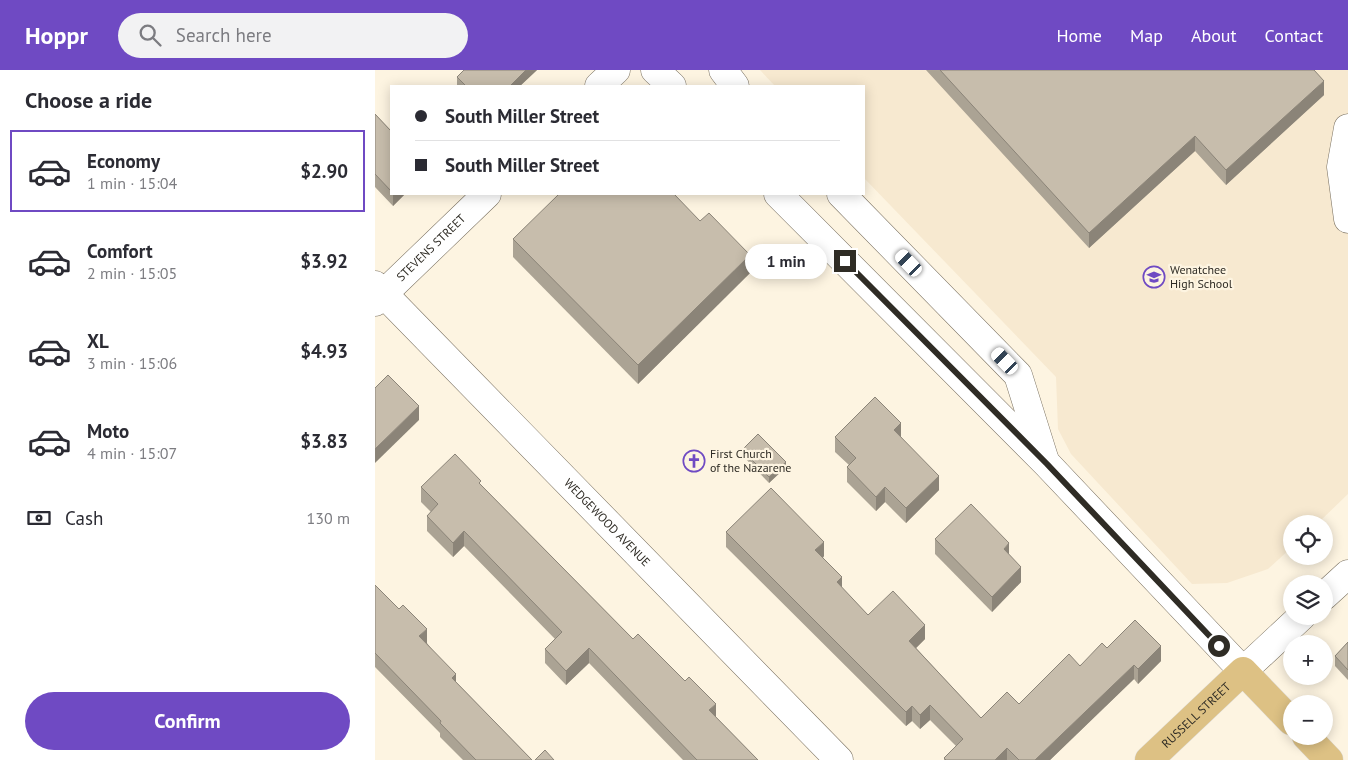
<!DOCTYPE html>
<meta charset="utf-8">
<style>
:root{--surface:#fff;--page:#f2f2f3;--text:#2b2b33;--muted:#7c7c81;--line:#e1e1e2;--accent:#6f4ac3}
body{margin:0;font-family:"PT Sans",sans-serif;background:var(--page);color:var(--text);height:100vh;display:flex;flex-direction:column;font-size:19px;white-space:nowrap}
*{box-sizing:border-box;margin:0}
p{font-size:16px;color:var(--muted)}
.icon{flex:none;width:28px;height:28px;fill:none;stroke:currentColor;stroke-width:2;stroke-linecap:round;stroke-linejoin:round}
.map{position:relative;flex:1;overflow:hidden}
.panel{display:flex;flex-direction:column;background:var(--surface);width:375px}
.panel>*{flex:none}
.banner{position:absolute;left:15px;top:15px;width:475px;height:110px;border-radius:0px;box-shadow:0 2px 12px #0003;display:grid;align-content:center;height:110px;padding:0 25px;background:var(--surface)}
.buttons{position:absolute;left:908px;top:445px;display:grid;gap:10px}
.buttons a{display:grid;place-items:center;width:50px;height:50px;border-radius:50%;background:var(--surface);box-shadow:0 2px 12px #0003;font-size:25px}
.end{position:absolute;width:22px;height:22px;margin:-11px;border:6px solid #2f2c25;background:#fff;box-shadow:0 0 0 2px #fff}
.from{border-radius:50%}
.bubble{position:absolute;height:35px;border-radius:18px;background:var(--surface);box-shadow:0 2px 12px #0003;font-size:16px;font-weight:600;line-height:35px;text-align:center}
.car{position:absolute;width:15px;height:30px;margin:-15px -8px;border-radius:6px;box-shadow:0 0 4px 1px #0007;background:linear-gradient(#fff 24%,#345 0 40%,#fff 0 76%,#345 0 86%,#fff 0)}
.banner b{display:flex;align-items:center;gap:18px;height:48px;font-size:19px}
.banner b+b{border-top:1px solid var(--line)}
.banner i{width:12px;height:12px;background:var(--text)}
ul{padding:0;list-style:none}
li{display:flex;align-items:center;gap:15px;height:82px;margin:0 10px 8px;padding:0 15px;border:2px solid transparent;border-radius:0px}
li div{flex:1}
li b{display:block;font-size:19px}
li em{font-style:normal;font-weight:600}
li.current{border-color:var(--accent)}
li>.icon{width:45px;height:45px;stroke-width:1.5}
h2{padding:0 25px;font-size:22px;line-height:60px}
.pay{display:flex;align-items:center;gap:12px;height:55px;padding:0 25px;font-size:19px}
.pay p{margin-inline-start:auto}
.cta{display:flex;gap:10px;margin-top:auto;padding:10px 25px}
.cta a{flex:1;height:58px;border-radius:30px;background:var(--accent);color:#fff;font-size:20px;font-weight:600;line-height:58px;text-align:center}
header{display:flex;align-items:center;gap:30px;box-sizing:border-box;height:70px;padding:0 25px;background:var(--accent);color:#fff}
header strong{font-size:24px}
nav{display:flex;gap:28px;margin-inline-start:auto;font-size:18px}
.search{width:350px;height:45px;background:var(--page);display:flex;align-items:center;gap:12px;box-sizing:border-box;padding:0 18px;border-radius:28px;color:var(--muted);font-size:19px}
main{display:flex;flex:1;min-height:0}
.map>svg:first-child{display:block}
.built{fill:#f7e9d0}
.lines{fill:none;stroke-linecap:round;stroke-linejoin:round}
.minor-casing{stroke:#786f5f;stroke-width:29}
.major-casing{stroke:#dedddc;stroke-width:29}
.minor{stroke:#fff;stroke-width:28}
.major{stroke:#ddc184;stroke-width:28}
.wall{fill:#aba394}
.shaded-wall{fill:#8b8478}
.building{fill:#c7bdac;stroke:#8b8478}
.route{stroke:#2f2c25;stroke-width:6}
.labels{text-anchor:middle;stroke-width:4.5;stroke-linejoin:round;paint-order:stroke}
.street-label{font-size:12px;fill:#2f2c25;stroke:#fdf4e1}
.poi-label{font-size:12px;fill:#2f2c25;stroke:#fdf4e1;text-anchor:start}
</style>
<header>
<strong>Hoppr</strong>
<div class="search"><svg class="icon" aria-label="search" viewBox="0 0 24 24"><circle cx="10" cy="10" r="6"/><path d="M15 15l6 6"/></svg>Search here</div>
<nav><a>Home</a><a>Map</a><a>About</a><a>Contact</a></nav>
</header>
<main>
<section class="panel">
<h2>Choose a ride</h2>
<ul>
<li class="current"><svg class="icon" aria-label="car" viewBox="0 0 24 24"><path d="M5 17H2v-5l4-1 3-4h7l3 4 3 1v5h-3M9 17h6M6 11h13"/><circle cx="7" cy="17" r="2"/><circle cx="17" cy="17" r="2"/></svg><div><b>Economy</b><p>1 min · 15:04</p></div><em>$2.90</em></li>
<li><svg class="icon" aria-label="car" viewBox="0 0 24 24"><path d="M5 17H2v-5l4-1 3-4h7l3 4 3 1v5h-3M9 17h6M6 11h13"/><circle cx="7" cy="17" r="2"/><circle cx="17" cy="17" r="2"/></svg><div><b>Comfort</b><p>2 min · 15:05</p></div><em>$3.92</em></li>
<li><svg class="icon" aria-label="car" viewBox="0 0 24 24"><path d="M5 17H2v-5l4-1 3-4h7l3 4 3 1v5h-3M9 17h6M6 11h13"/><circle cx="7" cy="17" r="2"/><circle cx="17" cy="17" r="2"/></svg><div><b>XL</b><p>3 min · 15:06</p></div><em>$4.93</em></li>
<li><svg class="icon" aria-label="car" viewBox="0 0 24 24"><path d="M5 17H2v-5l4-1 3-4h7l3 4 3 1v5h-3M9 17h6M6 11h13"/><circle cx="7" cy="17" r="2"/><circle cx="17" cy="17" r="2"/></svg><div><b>Moto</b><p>4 min · 15:07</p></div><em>$3.83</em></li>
</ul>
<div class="pay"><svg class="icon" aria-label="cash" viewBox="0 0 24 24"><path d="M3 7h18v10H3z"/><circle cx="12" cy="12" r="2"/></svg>Cash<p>130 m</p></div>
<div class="cta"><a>Confirm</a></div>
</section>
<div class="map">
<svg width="973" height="690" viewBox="0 0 973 690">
<rect width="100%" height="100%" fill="#fdf4e1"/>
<!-- built -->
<polygon class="built" points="385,0 973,0 973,424 942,454 916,454 916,478 893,499 852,513 817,514 696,384 683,359 681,307 489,108 489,16 400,16"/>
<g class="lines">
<!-- minor casing -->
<g class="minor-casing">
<g id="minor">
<polyline points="280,0 297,16"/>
<polyline points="348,0 360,16"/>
<polyline points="224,16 241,0"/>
<polyline points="973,58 966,97 973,149"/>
<polyline points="403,124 672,394 868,601 927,546"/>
<polyline points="466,124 643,305 670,391"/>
<path id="s1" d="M0 215 464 690"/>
<path id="s2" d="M0 232 112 124"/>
<polyline points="949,526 973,504"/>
</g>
</g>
<!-- major casing -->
<g class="major-casing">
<g id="major">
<polyline points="931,666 954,690"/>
<path id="s3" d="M774 690 868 601 916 651"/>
</g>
</g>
<!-- minor -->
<use href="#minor" class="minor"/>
<!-- major -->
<use href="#major" class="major"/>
</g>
<!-- wall -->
<g class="wall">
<polygon points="89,0 162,0 145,16 82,16 82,7"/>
<polygon points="551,0 939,0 949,25 851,115 820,81 714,178"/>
<polygon points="0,44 16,61 16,124 30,124 18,136 0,117"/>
<polygon points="138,169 375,203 263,314 138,187"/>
<polygon points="460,367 526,367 564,420 531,453 510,432 501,441 472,412 472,397 474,395 460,382"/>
<polygon points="367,380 411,397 394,413 367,385"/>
<polygon points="106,415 258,569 341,647 383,690 308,690 214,593 191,615 170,593 170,579 180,569 89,476 78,487 52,461 52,446 56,442 46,432 46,417"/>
<polygon points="351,462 449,486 448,488 467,518 493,545 550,569 541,578 606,648 644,634 732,578 786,591 763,614 759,609 675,690 569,690 569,688 581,676 555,650 545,659 537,651 531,656 351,477"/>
<polygon points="560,469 634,485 646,512 617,542 560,484"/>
<polygon points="0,515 52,573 81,612 157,690 88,690 65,667 65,663 0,597"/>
<polygon points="973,572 973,610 960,596 960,586"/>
</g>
<!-- shaded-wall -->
<g class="shaded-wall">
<polygon points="151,0 162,0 145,16 135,16"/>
<polygon points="949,11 949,25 851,115 851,100"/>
<polygon points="820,66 820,81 714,178 714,163"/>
<polygon points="18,124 30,124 18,136"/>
<polygon points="375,185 375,203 263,314 263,295"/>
<polygon points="44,336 44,350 0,393 0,379"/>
<polygon points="526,353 526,368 519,360"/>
<polygon points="411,392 411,397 394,413 394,407"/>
<polygon points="564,406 564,420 531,453 531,438"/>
<polygon points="510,417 510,432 501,441 501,427"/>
<polygon points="89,461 89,476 78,487 78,473"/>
<polygon points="449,472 449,486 440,495 440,480"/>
<polygon points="634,473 634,488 629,479"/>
<polygon points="646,497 646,512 617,542 617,527"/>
<polygon points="467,507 467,522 462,512"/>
<polygon points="550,555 550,569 534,585 534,571"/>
<polygon points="52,559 52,573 44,580 44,566"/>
<polygon points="786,576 786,591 763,614 763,599"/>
<polygon points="214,578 214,593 191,615 191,601"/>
<polygon points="759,595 759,609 675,690 660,690"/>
<polygon points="81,604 81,618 77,608"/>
<polygon points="341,634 341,648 334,640"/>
<polygon points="555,635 555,650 545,659 545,645"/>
<polygon points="537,636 537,651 531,656 531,642"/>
<polygon points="632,678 632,690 620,690"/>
</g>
<!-- building -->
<g class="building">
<polygon points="89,0 151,0 135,16 91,16 82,7"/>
<polygon points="565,0 939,0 949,11 851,100 820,66 714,163"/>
<polygon points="0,44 16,61 16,121 0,104"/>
<polygon points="184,124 299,124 325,151 334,143 375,185 263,295 138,169"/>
<polygon points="13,305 44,336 0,379 0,318"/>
<polygon points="500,327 526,353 519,360 564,406 531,438 510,417 501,427 472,397 481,388 460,367"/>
<polygon points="383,364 411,392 394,407 367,380"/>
<polygon points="80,384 106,411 104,413 258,569 263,564 310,611 314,607 341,634 334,640 383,690 322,690 214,578 191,601 170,579 187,562 89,461 78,473 52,446 63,434 46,417"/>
<polygon points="396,418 449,472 440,480 467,507 462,512 493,545 518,521 550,555 534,571 606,648 632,622 644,634 694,584 705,596 727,573 732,578 760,550 786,576 763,599 759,595 660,690 644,690 632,678 620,690 571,690 569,688 588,669 555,635 545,645 537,636 531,642 351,462"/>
<polygon points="596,434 634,473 629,479 646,497 617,527 560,469"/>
<polygon points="0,515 24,539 28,535 52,559 44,566 81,604 77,608 157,690 101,690 65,653 66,651 0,583"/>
<polygon points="973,572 973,600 960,586"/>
<polygon points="170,680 179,690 160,690"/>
</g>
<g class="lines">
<!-- route -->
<polyline class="route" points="470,191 672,394 844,576"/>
</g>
<!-- icons -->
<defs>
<g id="school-ring" transform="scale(1.125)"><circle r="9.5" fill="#fdf4e1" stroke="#6f4ac3" stroke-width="1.5"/><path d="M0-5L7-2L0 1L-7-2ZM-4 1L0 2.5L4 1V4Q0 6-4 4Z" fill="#6f4ac3"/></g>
<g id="church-ring" transform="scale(1.125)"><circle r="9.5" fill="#fdf4e1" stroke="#6f4ac3" stroke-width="1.5"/><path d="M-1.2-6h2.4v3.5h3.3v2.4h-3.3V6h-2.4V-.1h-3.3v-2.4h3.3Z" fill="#6f4ac3"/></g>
</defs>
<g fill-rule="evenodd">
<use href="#school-ring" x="779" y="207"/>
<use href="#church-ring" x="319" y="391"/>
</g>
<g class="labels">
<!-- street labels -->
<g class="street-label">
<text dy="4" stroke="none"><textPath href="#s2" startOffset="78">STEVENS STREET</textPath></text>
<text dy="4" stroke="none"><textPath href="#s1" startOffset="332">WEDGEWOOD AVENUE</textPath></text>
<text dy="4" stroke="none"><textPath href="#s3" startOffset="65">RUSSELL STREET</textPath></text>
</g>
<!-- poi labels -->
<g class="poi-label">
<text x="795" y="204">Wenatchee<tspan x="795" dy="14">High School</tspan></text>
<text x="335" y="388">First Church<tspan x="335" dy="14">of the Nazarene</tspan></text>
</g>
</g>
</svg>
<div class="buttons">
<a><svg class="icon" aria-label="locate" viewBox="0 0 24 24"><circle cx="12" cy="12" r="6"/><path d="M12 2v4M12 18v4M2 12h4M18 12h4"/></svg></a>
<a><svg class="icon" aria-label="layers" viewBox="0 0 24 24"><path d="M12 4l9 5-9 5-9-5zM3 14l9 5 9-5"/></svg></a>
<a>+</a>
<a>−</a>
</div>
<i class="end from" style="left:844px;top:576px"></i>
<i class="end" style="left:470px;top:191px"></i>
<div class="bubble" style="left:370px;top:174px;width:82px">1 min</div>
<i class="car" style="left:534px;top:193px;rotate:316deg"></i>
<i class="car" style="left:630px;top:291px;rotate:316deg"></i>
<div class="banner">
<b><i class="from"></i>South Miller Street</b>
<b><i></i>South Miller Street</b>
</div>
</div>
</main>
